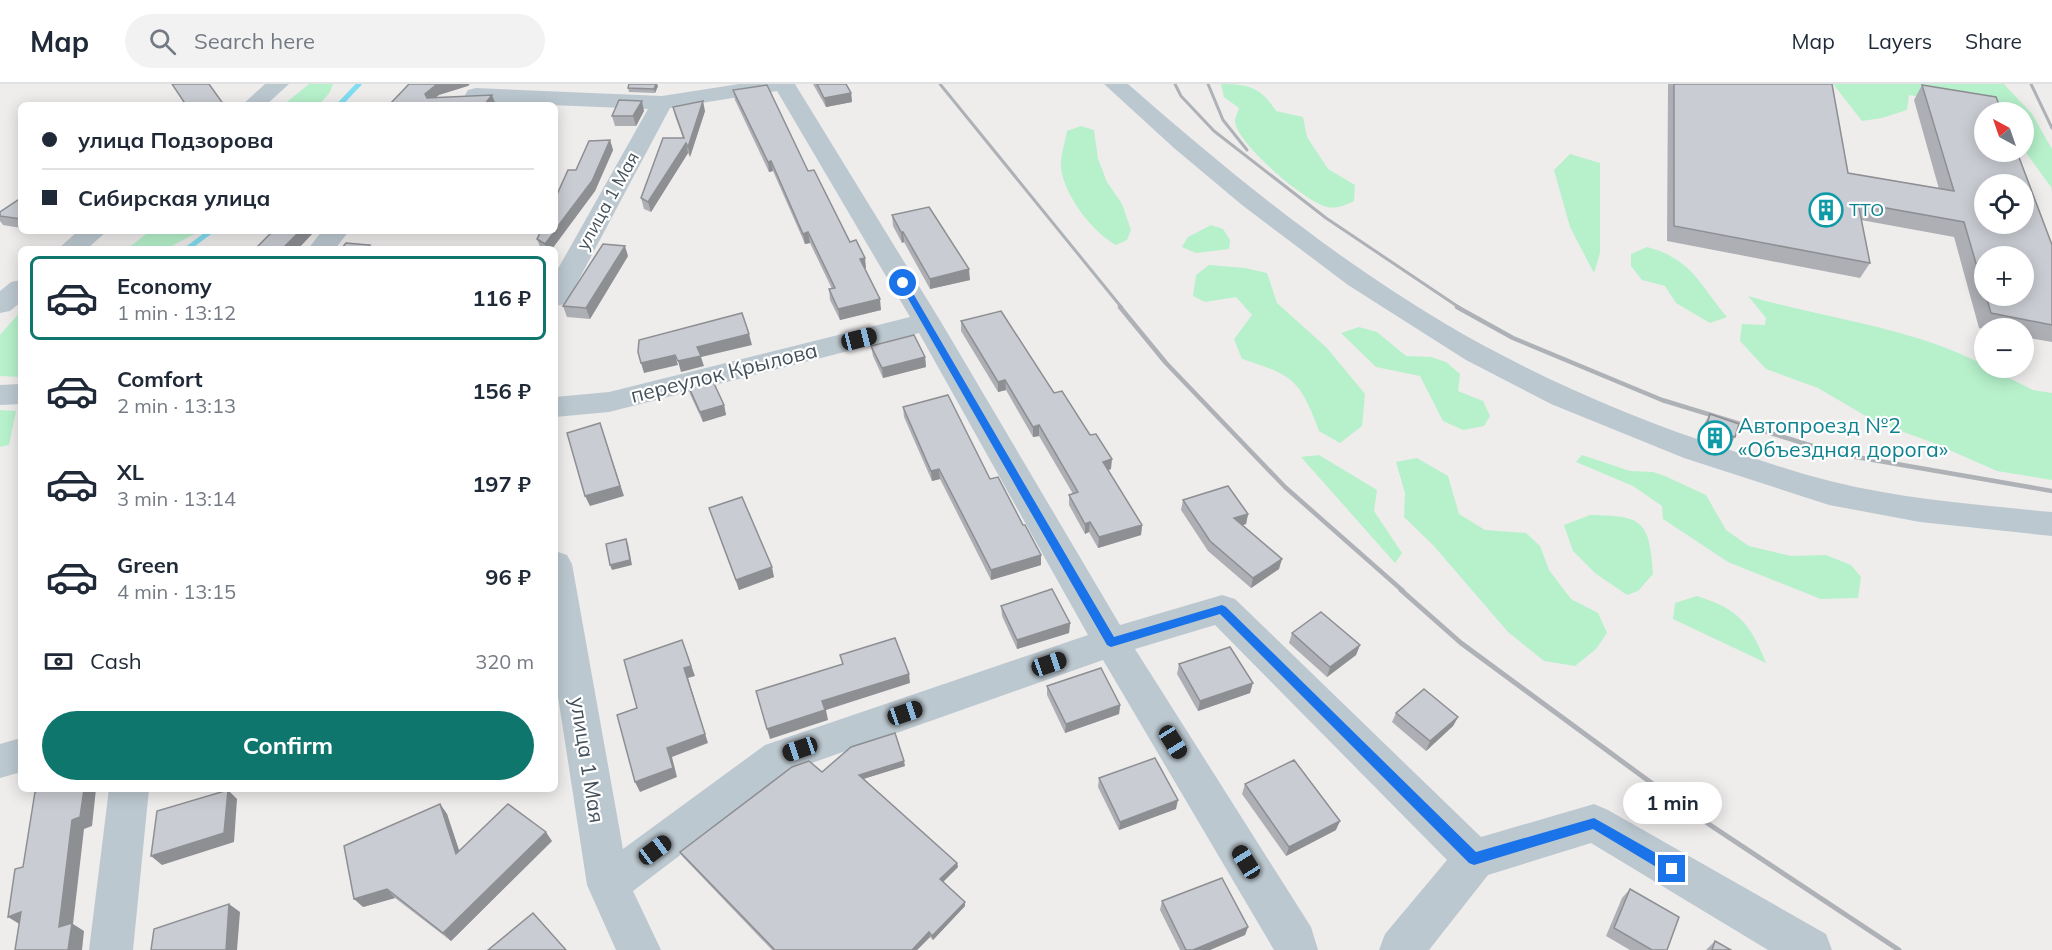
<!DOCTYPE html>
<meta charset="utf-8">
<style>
:root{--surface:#fff;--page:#f2f2f3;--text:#1f2937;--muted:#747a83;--line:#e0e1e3;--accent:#0f766e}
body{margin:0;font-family:Mulish,sans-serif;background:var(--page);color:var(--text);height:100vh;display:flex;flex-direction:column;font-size:22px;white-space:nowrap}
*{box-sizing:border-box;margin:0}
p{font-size:20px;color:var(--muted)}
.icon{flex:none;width:33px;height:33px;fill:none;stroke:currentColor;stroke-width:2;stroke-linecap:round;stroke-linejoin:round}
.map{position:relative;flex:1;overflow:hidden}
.side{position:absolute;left:18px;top:162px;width:540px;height:546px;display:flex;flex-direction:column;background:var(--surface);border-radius:9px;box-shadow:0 3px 15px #0003}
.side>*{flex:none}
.hud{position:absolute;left:18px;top:18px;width:540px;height:132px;border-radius:9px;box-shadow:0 3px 15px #0003;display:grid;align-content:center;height:132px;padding:0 24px;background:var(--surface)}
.needle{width:39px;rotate:320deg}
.buttons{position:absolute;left:1974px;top:18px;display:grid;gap:12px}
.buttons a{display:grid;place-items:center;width:60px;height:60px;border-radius:50%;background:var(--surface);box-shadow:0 3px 15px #0003;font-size:30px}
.end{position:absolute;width:27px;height:27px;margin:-14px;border:8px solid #1a73e8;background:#fff;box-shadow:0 0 0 3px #fff}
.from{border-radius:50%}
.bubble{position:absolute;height:42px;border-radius:21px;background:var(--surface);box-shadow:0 3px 15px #0003;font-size:20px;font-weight:700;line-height:42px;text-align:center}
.car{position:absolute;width:18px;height:36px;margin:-18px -9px;border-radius:8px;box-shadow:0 0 4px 2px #0007;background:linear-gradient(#222 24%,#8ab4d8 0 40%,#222 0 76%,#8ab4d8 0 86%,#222 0)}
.hud b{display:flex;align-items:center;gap:21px;height:57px;font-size:22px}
.hud b+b{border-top:2px solid var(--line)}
.hud i{width:15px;height:15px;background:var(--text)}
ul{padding:10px 0 0;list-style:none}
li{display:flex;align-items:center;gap:18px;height:84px;margin:0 12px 9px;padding:0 12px;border:3px solid transparent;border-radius:9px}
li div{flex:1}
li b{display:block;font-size:22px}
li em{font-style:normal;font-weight:700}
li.on{border-color:var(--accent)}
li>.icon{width:54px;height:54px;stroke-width:1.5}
.pay{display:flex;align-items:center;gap:15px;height:66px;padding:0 24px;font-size:22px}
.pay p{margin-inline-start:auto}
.button{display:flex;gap:12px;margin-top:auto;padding:12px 24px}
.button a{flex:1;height:69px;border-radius:36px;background:var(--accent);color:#fff;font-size:24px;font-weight:700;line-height:69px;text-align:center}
header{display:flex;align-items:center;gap:36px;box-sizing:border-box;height:84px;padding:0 30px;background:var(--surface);border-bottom:2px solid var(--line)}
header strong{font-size:28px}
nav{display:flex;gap:33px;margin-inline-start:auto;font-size:21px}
.search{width:420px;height:54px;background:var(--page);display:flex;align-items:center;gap:15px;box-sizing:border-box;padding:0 21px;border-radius:33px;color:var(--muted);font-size:22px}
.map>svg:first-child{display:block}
.green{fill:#b6f1cb}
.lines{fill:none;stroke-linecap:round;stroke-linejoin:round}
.stream{stroke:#80def1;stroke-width:5}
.minor{fill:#bcc8d0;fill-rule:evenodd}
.rail-far2{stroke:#aeb2b7;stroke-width:3}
.rail-far1{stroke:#aeb2b7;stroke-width:4.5}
.rail{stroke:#aeb2b7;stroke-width:5}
.wall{fill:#adafb5;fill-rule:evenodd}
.shaded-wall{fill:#8d8f93}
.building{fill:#c9ccd2;stroke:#8d8f93;stroke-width:1.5;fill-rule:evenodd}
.route{fill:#1a73e8}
.labels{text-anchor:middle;stroke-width:4.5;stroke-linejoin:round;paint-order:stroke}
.far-street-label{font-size:18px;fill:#44515b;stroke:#fff}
.far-culture-label{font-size:18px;fill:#0d838f;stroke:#fff;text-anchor:start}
.street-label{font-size:21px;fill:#44515b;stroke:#fff}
.culture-label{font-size:21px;fill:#0d838f;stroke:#fff;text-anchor:start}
</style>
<header>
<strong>Map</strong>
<div class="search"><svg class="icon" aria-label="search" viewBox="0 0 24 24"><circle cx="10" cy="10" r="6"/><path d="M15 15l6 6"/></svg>Search here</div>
<nav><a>Map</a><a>Layers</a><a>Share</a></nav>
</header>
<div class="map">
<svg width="2052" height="866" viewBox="0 0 2052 866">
<rect width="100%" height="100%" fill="#efecec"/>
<!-- green -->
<g class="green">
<polygon points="309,0 333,0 330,8 319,21 283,21"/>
<path d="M1221 0C1248 0 1261 3 1276 27L1303 33 1307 53 1328 85 1355 101 1354 117C1346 121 1337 125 1328 123 1307 120 1235 58 1235 37 1235 33 1238 28 1239 24L1224 13Z"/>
<path d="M1833 0H2004L2032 30 2052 65V108L2051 103 2024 66V28C1985 28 1947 17 1909 11L1907 26 1882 34 1862 37Z"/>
<path d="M1081 42 1094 46 1098 75 1107 98 1122 120 1131 146 1127 156 1116 161C1093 149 1064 111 1061 84 1060 73 1065 58 1067 47Z"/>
<polygon points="1570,70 1600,79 1600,169 1594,189 1570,143 1554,86"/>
<polygon points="1211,141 1223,145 1230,156 1229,165 1196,169 1182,163 1188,153"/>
<polygon points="150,147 200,147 166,165 127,165"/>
<path d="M1647 163C1692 175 1699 200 1727 233L1710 239 1676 219 1665 202 1642 196 1631 182V170Z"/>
<path d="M1209 181 1245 184 1267 189 1277 219 1327 264 1365 310 1362 342 1340 359 1319 347C1300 296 1293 291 1242 275L1234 255 1252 231 1236 213 1205 218 1193 212 1196 191Z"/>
<path d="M1748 212C1827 235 1911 243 1984 281V284H1989L2033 306 2052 309V396L1997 387 1931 358 1876 338 1818 304 1766 285 1740 257 1742 240 1765 241 1766 234Z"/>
<polygon points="21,227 21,293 0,292 0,251"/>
<polygon points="1359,243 1377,248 1406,272 1431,273 1446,278 1460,290 1458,307 1483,317 1490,332 1484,342 1463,346 1443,337 1420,292 1376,283 1341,249"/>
<polygon points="0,326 16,327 9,361 0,363"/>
<polygon points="1319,371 1377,406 1374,427 1402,469 1395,479 1301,373"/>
<polygon points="1582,371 1630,387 1653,388 1665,392 1706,411 1726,446 1749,462 1791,472 1826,471 1851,481 1861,493 1858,514 1821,515 1728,478 1663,435 1662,422 1633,402 1576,378"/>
<polygon points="1417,374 1448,392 1459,430 1485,446 1526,449 1540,462 1549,486 1571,515 1598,529 1607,549 1596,565 1575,582 1544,577 1508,548 1433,461 1404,433 1405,409 1396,378"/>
<path d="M1590 431C1643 432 1649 436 1653 490L1638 507 1627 511 1595 489 1573 467 1564 441Z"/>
<path d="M1697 512C1738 525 1750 539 1766 579L1673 535 1675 519Z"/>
</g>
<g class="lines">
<!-- stream -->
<g class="stream">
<polyline points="339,21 359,0"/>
<polyline points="187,165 211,147"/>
</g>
<!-- minor -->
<g class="minor">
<polygon points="265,0 289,0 266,21 242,21"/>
<polygon points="739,0 795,0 941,238 1120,541 1222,511 1235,515 1481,753 1594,720 1608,726 1826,850 1832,866 1768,866 1591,759 1488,791 1429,866 1379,866 1385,850 1447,776 1215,541 1135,565 1311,843 1318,866 1274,866 1103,576 792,686 633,807 661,866 616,866 587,801 555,593 555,467 567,471 572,480 623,765 765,661 1088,551 919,249 609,328 555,333 555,313 609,308 910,233 777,7 670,24 569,214 565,220 555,222 555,190 648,25 476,18 468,16 465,11 468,6 476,4 662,12"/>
<path d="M1104 0H1128C1227 87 1330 171 1444 239 1534 292 1631 334 1730 366 1763 377 1796 389 1830 397 1902 415 1978 421 2052 428V452L1920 438 1829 421 1684 374 1551 320 1466 276 1348 201 1242 121 1174 64Z"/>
<polygon points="78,147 107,147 87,165 58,165"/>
<polygon points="322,147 349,147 335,165 308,165"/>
<polygon points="21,196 21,218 10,227 0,229 0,207 11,198"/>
<polygon points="21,300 21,320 0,321 0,301"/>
<polygon points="21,654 21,688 0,694 0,660"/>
<polygon points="109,705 149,705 133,866 89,866"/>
</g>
<!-- rail-far2 -->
<g class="rail-far2">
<polyline points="940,0 1122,224"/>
<polyline points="1175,0 1181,12 1214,47 1326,134 1460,224"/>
<polyline points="1208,0 1223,36 1247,66"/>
<polyline points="2031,0 2052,44"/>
</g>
<!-- rail-far1 -->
<g class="rail-far1">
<polyline points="1120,223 1166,279 1285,403 1403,507"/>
<polyline points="1457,223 1513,254 1662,316 1839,370 2052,407"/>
</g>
<!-- rail -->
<polyline class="rail" points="1401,506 1461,559 1695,731 1899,866"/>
</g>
<!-- wall -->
<g class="wall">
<polygon points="813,0 846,0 851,9 852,18 826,23"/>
<path d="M1668 0H1832L1848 89 1939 105 1914 16 1922 1 2052 161V258L2024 253V244L1984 245 1979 244 1954 153 1861 136 1870 179 1860 194 1667 157ZM1984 172 2024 212H1984Z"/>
<polygon points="658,2 655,9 629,8 628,4"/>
<polygon points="733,6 808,87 866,184 864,185 881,226 840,236 830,216 829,205 832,205 810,159 805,160 773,87 769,88 735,16"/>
<polygon points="673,23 705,27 690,73 688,69 651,128 644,125 641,114 683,54 675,32"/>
<polygon points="644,27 636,42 615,42 612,32"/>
<polygon points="610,56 613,66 595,107 552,165 541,165 537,155 576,86"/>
<polygon points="21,114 21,144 3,141 0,137 0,128"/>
<polygon points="892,131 970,196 930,205 904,158 902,159 893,142"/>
<polygon points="628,172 590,235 567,233 563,222"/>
<polygon points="961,237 1054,309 1111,385 1108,386 1142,441 1141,451 1098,464 1089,448 1085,450 1069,421 1069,411 1073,410 1039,352 1033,353 1006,306 998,308 961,247"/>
<polygon points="871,262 925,273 926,283 883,294 873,272"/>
<polygon points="687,299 724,321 726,331 703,338 690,310"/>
<polygon points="903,323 990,395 1041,481 991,496 940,395 932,397 904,333"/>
<polygon points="1710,330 1735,353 1729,363 1699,353 1704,340"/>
<polygon points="1183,416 1248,430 1246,440 1242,441 1279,485 1251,504 1208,467 1181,426"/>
<polygon points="709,424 774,493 739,506"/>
<polygon points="1001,522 1070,539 1069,549 1017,565 1002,532"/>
<polygon points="1292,549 1360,561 1356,571 1327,593 1289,559"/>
<polygon points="1179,580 1250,609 1198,627 1177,590"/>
<polygon points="1047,602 1120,621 1119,630 1065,649 1047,611"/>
<polygon points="1396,629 1458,633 1453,642 1426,667 1392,638"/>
<polygon points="905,682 863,695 957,779 958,783 943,798 965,818 965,822 933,856 930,853 917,866 772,866 682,772 680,768 822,688"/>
<polygon points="1099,694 1176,725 1119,746 1098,703"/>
<polygon points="1245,700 1336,746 1286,772 1242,710"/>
<polygon points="440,720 447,730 459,767 552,757 451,857 395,814 363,823"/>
<polygon points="1630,805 1667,866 1630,866 1606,852 1622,814"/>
<polygon points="1162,817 1248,843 1245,851 1210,866 1180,866 1160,826"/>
<polygon points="1715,857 1731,866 1706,866"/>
</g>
<!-- shaded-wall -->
<g class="shaded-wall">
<polygon points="440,0 470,0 468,2 439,11 429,19 425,10 436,1"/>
<polygon points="656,0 657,0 658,2 655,9 654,5"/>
<polygon points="851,9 852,18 826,23 824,14"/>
<polygon points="492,11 496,21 484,21"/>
<polygon points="642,17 644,27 636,42 633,32"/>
<polygon points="703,17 705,27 690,73 688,63"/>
<polygon points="610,56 613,66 595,107 552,165 547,165 545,160"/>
<polygon points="686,59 688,69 651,128 648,118"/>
<polygon points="771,77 773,87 769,88 768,78"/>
<polygon points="300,147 315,147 298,165 282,165"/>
<polygon points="808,148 810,159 805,160 803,150"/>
<polygon points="901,148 903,148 904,158 902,159"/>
<polygon points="625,162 628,172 590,235 586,224"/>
<polygon points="865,174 866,184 861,186 860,175"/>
<polygon points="969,185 970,196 930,205 930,195"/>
<polygon points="880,215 881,226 840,236 838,225"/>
<polygon points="749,250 752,261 701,273 704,282 681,288 678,277 697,263"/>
<polygon points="675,271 678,281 644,289 641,279"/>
<polygon points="925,273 926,283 883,294 882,284"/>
<polygon points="1005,296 1006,306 998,308 998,298"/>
<polygon points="724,321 726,331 703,338 700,328"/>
<polygon points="600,339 624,412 590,422 585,412"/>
<polygon points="1039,341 1039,352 1033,353 1033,343"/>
<polygon points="1112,375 1111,385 1102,388 1103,378"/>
<polygon points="939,385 940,395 932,397 931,387"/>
<polygon points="1248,430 1246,440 1232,445 1234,434"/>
<polygon points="1090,438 1089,448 1085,450 1085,440"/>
<polygon points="1142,441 1141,451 1098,464 1099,453"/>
<polygon points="626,455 628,460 632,481 612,486 610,481"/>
<polygon points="1041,471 1041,481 991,496 991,486"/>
<polygon points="1282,475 1279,485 1251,504 1253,494"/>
<polygon points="772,483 774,493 739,506 736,496"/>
<polygon points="1070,539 1069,549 1017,565 1017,556"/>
<polygon points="682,556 695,592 688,594 708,659 672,673 677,693 640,708 635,698 667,664 684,584"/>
<polygon points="1360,561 1356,571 1327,593 1330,583"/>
<polygon points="909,590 910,599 826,626 828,636 770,655 767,645 822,617"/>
<polygon points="1253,599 1250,609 1198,627 1200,617"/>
<polygon points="1120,621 1119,630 1065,649 1066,640"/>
<polygon points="1458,633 1453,642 1426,667 1430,657"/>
<polygon points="904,677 905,682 860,696 859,691"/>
<polygon points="84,705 96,705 92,742 84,745 73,840 84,847 82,866 68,866 59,843 72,736"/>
<polygon points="228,706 237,715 234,758 162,781 151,772"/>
<polygon points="1178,716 1176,725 1119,746 1120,738"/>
<polygon points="440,720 447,730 463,778 456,770"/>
<polygon points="1340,737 1336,746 1286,772 1289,763"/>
<polygon points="546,748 552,757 451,857 443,849"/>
<polygon points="957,779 958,783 941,800 940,795"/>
<polygon points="387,805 395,814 363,823 354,815"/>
<polygon points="965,818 965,822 933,856 932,852"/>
<polygon points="229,820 240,828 237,866 226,866"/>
<polygon points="21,828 21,841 8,833"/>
<polygon points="1248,843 1245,851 1210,866 1193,866"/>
<polygon points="929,848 930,853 917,866 912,866"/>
</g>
<!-- building -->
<g class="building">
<polygon points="172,0 209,0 224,21 211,21 199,20 197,21 186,21"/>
<polygon points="409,0 440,0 436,1 425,10 427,14 492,11 484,21 389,21"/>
<polygon points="629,0 656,0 654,5 628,4"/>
<polygon points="817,0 846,0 851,9 824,14"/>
<path d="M1674 0H1832L1848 89 1954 107 1922 1 1996 13 2002 28H1984V68H2017L2052 161V241L1991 229 1986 212H2024V172H1984V207L1964 138 1858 119 1870 179 1674 142ZM1984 100H2024V140H1984Z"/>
<polygon points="767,1 808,87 814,86 850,158 856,156 865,174 860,175 880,215 838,225 829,205 835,204 808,148 803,150 771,77 768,78 733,6"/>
<polygon points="619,16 642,17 633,32 612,32"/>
<polygon points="703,17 688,63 686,59 648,118 641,114 663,54 684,54 673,23"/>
<polygon points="610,56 592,97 555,146 555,115 568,86 576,86 589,57"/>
<polygon points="21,114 21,135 0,132 0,128"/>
<polygon points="929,123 969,185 930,195 903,148 901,148 892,131"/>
<polygon points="273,147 300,147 282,165 255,165"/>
<polygon points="541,147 555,147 545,160 537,155"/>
<polygon points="346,159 370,161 366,165 341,165"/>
<polygon points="603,160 625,162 586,224 563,222"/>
<polygon points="1001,227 1054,309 1062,307 1090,351 1096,350 1112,375 1103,378 1142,441 1099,453 1090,438 1085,440 1069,411 1078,408 1039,341 1033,343 1005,296 998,298 961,237"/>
<polygon points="742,229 749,250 697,263 701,272 678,277 675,271 641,279 638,268 639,256"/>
<polygon points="914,251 925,273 882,284 871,262"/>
<polygon points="711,293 724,321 700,328 687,299"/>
<polygon points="948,311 990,395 998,393 1023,441 1025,441 1041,471 991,486 939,385 931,387 903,323"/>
<polygon points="1710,330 1739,340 1735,353 1706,343"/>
<polygon points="600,339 620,402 585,412 567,349"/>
<polygon points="1228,402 1248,430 1234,434 1282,475 1253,494 1210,457 1183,416"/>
<polygon points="742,413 772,483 736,496 709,424"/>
<polygon points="626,455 630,476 610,481 606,460"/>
<polygon points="1052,505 1070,539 1017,556 1001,522"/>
<polygon points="1321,528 1360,561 1330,583 1292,549"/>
<polygon points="895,554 909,590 822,617 825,626 767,645 756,607 843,580 840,571"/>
<polygon points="682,556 691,582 684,584 705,650 667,664 673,684 635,698 617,631 637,624 624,576"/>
<polygon points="1230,563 1253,599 1200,617 1179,580"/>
<polygon points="1101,584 1120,621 1066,640 1047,602"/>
<polygon points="1424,605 1458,633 1430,657 1396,629"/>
<polygon points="895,649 904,677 859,691 957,779 940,795 965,818 932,852 929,848 912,866 775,866 680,768 792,683 809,677 822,688 851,663"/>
<polygon points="1155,674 1178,716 1120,738 1099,694"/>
<polygon points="1294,676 1340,737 1289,763 1245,700"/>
<polygon points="44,705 84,705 80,733 72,736 59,843 72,839 68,866 15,866 21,828 8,833 15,785 23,783 35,708"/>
<polygon points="228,706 224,749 151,772 157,727"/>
<polygon points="440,720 456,770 508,720 546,748 443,849 387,805 354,815 344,762"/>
<polygon points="1222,794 1248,843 1193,866 1186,866 1162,817"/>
<polygon points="1630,805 1679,833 1667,866 1652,866 1614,844"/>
<polygon points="229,820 226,866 151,866 154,845"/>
<polygon points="533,829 566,866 488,866"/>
<polygon points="1715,857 1731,866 1712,866"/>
</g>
<!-- route -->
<polygon class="route" points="903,196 907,199 1114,553 1222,521 1226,523 1476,768 1594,734 1677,781 1679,785 1677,790 1668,790 1593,745 1474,781 1469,779 1220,530 1111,563 1107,561 899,199"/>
<!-- icons -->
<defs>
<g id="building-ring" transform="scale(1.725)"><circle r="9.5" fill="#fff" stroke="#0f9aa8" stroke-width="1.5"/><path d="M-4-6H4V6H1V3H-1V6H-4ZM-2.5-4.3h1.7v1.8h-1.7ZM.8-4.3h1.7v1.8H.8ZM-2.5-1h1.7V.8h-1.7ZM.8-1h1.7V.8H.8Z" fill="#0f9aa8"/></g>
</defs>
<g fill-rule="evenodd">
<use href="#building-ring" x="1826" y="126"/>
<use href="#building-ring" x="1715" y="354"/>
</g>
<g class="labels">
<!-- far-street labels -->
<g class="far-street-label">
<text transform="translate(608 117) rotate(-61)" y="6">улица 1 Мая</text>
</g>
<!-- far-culture labels -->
<g class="far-culture-label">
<text x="1849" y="132">ТТО</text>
</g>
<!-- street labels -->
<g class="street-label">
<text transform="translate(724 289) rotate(-14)" y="7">переулок Крылова</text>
<text transform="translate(587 676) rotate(81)" y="7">улица 1 Мая</text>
</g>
<!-- culture labels -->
<g class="culture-label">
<text x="1738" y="349">Автопроезд №2<tspan x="1738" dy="24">«Объездная дорога»</tspan></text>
</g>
</g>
</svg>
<div class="buttons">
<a><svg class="needle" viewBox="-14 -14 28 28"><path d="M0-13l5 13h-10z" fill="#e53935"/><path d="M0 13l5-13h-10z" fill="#747a83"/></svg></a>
<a><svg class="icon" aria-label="locate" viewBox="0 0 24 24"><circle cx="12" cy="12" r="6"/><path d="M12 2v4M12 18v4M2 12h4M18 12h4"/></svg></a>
<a>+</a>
<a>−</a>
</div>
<i class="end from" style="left:903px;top:199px"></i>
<i class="end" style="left:1672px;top:785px"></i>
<div class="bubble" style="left:1623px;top:698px;width:99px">1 min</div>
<i class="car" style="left:859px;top:255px;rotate:76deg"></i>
<i class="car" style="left:1049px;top:580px;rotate:71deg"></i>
<i class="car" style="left:905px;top:629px;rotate:71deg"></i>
<i class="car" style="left:1173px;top:658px;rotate:148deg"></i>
<i class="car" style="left:800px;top:665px;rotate:251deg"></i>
<i class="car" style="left:655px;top:766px;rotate:53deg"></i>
<i class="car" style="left:1246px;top:778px;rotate:328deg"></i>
<div class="hud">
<b><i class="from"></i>улица Подзорова</b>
<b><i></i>Сибирская улица</b>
</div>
<section class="side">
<ul>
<li class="on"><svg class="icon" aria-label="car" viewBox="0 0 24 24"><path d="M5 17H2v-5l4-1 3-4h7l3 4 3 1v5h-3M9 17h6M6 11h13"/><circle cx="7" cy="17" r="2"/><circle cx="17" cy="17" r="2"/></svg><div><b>Economy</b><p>1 min · 13:12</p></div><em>116 ₽</em></li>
<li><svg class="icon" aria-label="car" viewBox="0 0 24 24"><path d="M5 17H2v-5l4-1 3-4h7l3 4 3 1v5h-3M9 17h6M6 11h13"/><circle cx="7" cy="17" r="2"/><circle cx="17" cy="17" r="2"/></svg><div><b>Comfort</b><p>2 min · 13:13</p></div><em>156 ₽</em></li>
<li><svg class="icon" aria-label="car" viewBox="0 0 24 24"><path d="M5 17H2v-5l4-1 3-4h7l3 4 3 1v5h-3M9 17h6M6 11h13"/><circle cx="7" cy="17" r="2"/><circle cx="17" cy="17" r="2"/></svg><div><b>XL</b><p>3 min · 13:14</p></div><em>197 ₽</em></li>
<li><svg class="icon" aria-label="car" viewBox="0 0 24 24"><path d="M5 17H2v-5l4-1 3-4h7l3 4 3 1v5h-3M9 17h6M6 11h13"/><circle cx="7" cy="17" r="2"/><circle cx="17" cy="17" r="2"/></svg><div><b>Green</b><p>4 min · 13:15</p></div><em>96 ₽</em></li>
</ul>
<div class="pay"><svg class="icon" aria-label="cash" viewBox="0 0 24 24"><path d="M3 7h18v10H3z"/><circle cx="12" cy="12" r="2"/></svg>Cash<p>320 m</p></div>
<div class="button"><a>Confirm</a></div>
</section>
</div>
